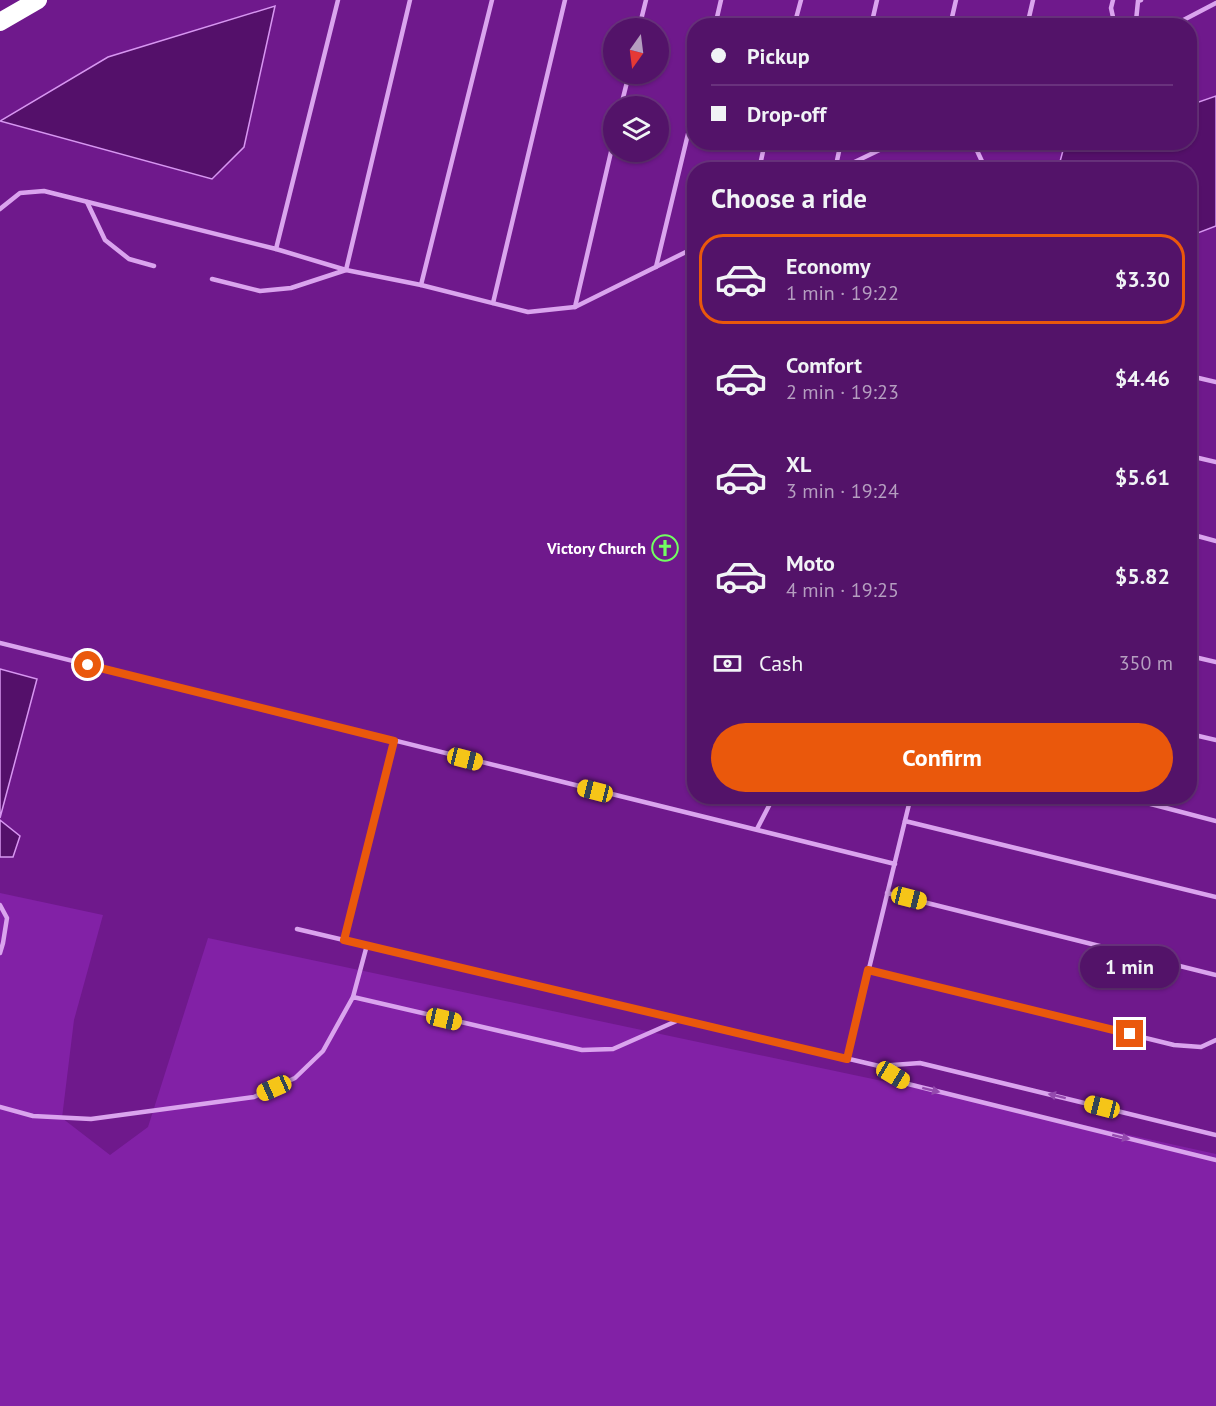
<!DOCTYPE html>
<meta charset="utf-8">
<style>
:root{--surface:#531369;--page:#591c6f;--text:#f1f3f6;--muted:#b59ec0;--line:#69327d;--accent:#ea580c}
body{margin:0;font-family:"PT Sans",sans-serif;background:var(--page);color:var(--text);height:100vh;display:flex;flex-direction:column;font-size:22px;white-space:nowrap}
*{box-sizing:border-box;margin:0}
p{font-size:20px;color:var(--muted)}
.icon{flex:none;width:33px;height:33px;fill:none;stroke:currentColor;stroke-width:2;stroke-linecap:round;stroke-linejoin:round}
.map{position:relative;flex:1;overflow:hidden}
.details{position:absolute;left:687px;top:162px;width:510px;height:642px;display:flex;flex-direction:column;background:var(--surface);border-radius:24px;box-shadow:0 2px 4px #0004,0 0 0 2px var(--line)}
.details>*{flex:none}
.hud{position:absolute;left:687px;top:18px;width:510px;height:132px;border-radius:24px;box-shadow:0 2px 4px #0004,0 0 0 2px var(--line);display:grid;align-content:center;height:132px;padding:0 24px;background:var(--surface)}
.needle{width:39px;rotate:194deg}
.buttons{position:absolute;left:603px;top:18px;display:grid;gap:12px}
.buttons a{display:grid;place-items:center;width:66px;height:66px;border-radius:50%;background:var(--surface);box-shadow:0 2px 4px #0004,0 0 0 2px var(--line);font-size:30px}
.end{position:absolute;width:27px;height:27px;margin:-14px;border:8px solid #ea580c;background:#fff;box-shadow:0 0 0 3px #fff}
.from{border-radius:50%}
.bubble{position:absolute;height:42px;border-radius:21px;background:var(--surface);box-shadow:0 2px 4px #0004,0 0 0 2px var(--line);font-size:20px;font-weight:700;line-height:42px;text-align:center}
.car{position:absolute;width:18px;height:36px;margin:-18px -9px;border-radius:8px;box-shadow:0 0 4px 2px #0007;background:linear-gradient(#f5c518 24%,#345 0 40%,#f5c518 0 76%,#345 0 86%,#f5c518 0)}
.hud b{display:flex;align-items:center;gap:21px;height:57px;font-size:22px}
.hud b+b{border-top:2px solid var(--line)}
.hud i{width:15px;height:15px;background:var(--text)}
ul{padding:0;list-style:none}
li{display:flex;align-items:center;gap:18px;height:90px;margin:0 12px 9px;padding:0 12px;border:3px solid transparent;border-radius:24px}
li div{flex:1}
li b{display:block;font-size:22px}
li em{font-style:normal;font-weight:700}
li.on{border-color:var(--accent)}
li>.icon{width:54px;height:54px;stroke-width:1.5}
h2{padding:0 24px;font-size:27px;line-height:72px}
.pay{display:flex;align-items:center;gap:15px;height:66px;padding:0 24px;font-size:22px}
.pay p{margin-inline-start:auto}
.primary-button{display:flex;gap:12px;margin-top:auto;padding:12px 24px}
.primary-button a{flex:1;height:69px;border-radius:36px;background:var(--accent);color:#fff;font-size:24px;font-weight:700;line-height:69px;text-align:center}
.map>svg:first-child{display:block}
.green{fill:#8221a6}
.water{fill:#54106a;stroke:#d796f1;stroke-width:1.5}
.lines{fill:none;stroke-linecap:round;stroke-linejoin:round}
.lane{stroke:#daa4ee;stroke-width:4.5}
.highway{stroke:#fff;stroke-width:18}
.oneway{fill:#944aae}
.route{stroke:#ea580c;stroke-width:8}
.labels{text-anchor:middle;stroke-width:4.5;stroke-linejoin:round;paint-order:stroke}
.poi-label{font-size:16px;font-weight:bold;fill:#fff;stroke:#6f198c;text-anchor:end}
</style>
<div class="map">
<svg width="1216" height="1406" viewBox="0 0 1216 1406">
<rect width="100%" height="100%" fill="#6f198c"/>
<!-- green -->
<polygon class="green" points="0,893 103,915 74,1020 62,1118 110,1155 148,1127 208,938 920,1089 1216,1154 1216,1406 0,1406"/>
<!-- water -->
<g class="water">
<polygon points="275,6 244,147 212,179 0,121 108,57"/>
<polygon points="1216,96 1216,226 1190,236 1190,170 1058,169 1065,143 1190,142 1190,105"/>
<polygon points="0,669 37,679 0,818"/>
<polygon points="0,820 20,836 13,857 0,857"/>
</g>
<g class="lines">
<!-- lane -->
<g class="lane">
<polyline points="1113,0 1111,8 1115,26"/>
<polyline points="1136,21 1138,1 1141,0"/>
<polyline points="1136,21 1148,26"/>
<polyline points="715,26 721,0"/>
<polyline points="794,26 801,0"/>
<polyline points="871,26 877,0"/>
<polyline points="950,26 956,0"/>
<polyline points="1027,26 1033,0"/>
<polyline points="1172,26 1216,3"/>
<polyline points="639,28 646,0"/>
<polyline points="621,106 629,74"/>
<polyline points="973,142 986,170"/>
<polyline points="759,170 765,142"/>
<polyline points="835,170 841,142"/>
<polyline points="838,170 896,142"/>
<polyline points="87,202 105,240 129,259 154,266"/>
<polyline points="0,209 20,193 44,191 276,249 346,270 421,285 528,312 575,307 694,248"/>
<polyline points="276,249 338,0"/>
<polyline points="656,267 694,109"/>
<polyline points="212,279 260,291 291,288 346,270 410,0"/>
<polyline points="421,285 492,0"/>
<polyline points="493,303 565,0"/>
<polyline points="575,307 614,139"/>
<polyline points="1190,376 1216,382"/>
<polyline points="1190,456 1216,462"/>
<polyline points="1190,534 1216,541"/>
<polyline points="0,643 895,864"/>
<polyline points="1190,656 1216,662"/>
<polyline points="1190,734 1216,740"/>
<polyline points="1120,796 1216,821"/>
<polyline points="905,821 1216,897"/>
<polyline points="757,829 774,796"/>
<polyline points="887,893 1216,975"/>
<polyline points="0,905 7,918 3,943 0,953"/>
<polyline points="297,929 879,1066 920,1063 1216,1135"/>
<polyline points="344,940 394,741"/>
<polyline points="868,970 1174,1045 1201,1047 1216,1040"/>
<polyline points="353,997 367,945"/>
<polyline points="847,1059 911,796"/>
<polyline points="879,1066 908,1084 1216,1160"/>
<polyline points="0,1107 33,1116 91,1119 254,1097 295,1078 323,1051 353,997 582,1050 613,1049 681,1019"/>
</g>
<!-- highway -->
<polyline class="highway" points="0,22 38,0"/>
</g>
<!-- one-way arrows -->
<defs><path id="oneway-solid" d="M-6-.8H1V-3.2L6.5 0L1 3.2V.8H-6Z" transform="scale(1.5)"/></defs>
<g class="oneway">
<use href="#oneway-solid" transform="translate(931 1090) rotate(14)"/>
<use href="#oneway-solid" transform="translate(1057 1096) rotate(-166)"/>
<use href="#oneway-solid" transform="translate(1121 1137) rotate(14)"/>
</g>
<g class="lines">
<!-- route -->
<polyline class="route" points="88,665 394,741 344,940 847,1059 868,970 1130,1034"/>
</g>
<!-- icons -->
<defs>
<g id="church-ring" transform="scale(1.35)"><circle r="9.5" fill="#6f198c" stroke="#72ff61" stroke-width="1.5"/><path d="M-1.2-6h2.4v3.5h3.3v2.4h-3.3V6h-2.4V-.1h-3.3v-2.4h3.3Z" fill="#72ff61"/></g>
</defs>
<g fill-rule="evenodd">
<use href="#church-ring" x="665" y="548"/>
</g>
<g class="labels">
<!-- poi labels -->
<g class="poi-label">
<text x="646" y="554">Victory Church</text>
</g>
</g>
</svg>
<div class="buttons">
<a><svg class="needle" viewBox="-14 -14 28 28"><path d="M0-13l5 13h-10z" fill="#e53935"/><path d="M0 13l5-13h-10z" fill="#b59ec0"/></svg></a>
<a><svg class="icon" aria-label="layers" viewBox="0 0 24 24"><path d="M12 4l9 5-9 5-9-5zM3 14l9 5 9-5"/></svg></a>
</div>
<i class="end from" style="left:88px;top:665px"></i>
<i class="end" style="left:1130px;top:1034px"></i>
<div class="bubble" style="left:1080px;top:946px;width:99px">1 min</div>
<i class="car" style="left:465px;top:759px;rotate:104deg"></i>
<i class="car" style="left:595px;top:791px;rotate:284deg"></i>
<i class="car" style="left:909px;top:898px;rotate:104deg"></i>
<i class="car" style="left:444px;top:1019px;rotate:103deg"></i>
<i class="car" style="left:893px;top:1075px;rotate:121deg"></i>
<i class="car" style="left:274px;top:1088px;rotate:246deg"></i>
<i class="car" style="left:1102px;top:1107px;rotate:284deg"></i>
<div class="hud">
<b><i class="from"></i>Pickup</b>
<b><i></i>Drop-off</b>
</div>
<section class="details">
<h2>Choose a ride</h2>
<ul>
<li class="on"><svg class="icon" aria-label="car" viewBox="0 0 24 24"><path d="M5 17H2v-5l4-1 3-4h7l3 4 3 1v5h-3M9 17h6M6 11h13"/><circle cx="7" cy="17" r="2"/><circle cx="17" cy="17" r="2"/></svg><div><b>Economy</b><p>1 min · 19:22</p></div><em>$3.30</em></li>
<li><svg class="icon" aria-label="car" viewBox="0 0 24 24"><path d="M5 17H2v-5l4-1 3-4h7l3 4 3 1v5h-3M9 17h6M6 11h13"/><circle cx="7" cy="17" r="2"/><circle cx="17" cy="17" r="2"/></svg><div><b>Comfort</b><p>2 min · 19:23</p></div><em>$4.46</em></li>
<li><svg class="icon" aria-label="car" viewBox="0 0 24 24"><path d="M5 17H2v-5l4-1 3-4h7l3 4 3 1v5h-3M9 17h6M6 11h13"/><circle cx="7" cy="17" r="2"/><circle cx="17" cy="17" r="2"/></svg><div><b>XL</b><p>3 min · 19:24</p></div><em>$5.61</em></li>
<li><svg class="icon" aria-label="car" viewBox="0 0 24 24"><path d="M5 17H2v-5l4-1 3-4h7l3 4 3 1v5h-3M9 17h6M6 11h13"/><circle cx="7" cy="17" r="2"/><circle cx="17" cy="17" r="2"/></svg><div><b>Moto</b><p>4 min · 19:25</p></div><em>$5.82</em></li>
</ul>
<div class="pay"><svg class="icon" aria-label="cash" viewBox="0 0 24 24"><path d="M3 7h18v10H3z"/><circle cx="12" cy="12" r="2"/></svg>Cash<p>350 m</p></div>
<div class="primary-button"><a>Confirm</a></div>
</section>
</div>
